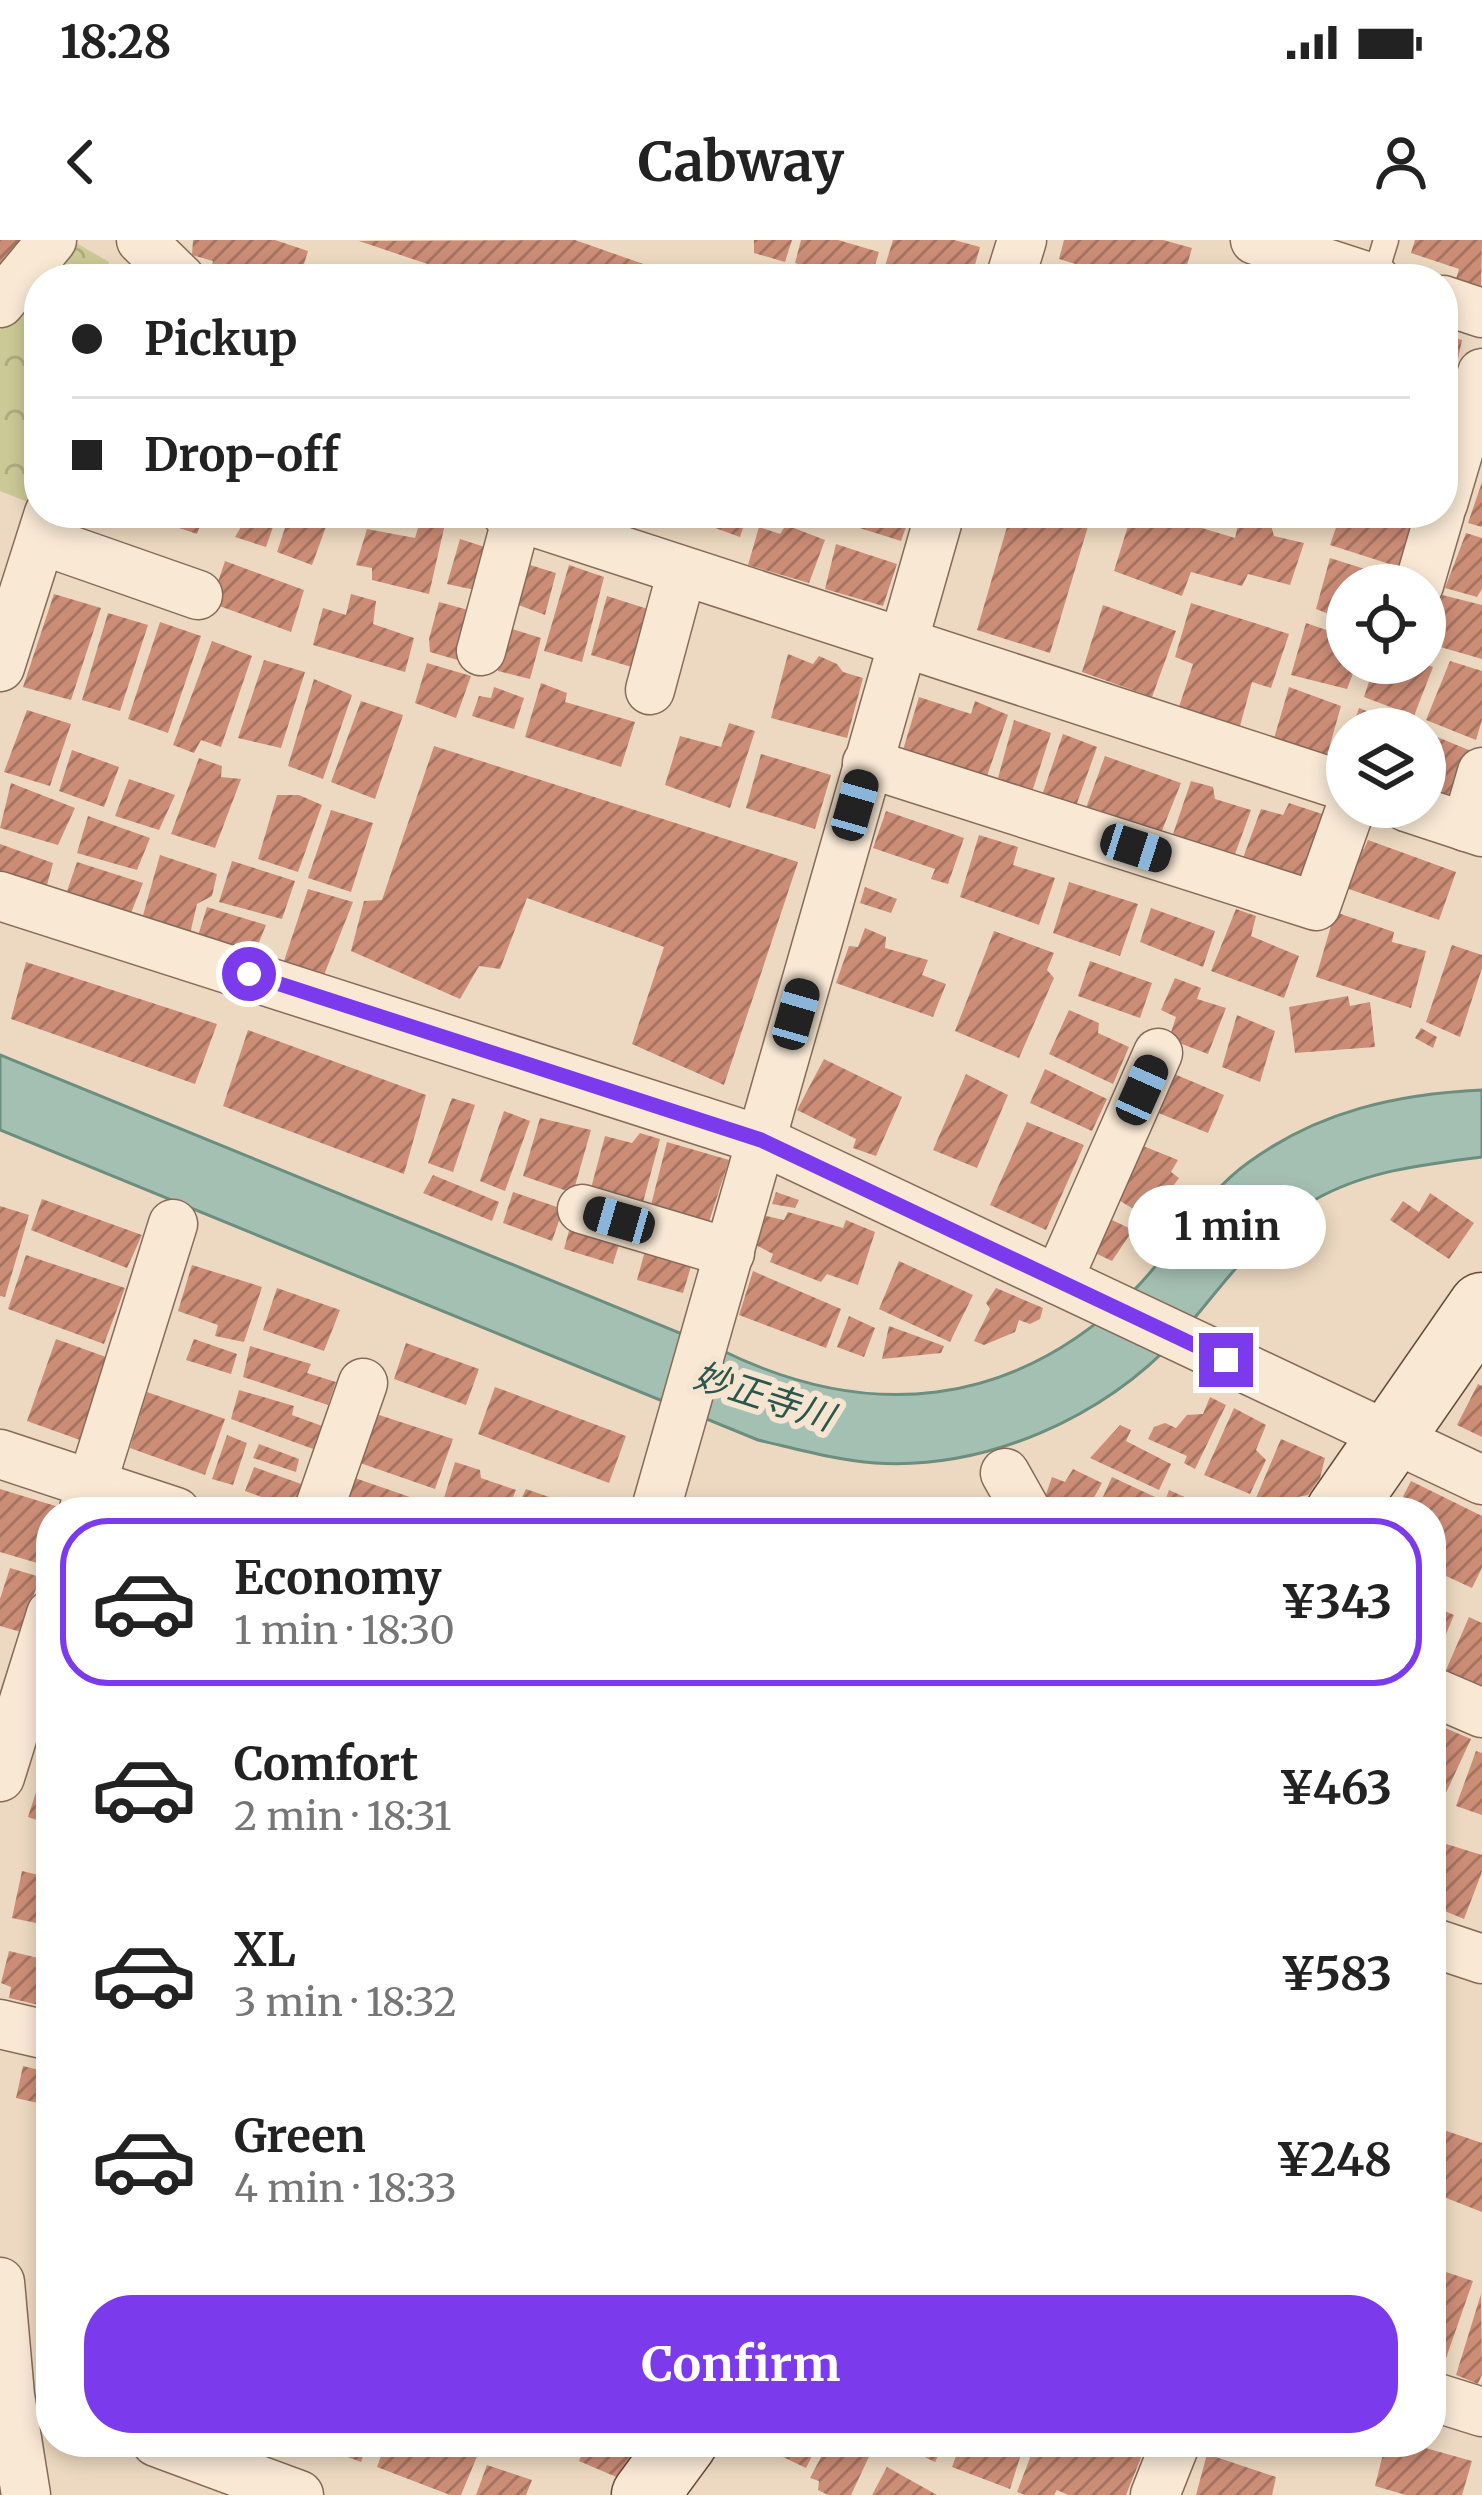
<!DOCTYPE html>
<meta charset="utf-8">
<style>
:root{--surface:#fff;--page:#f2f2f2;--text:#222;--muted:#767676;--line:#e0e0e0;--accent:#7c3aed}
body{margin:0;font-family:Merriweather,"Noto Sans JP",serif;background:var(--page);color:var(--text);height:100vh;display:flex;flex-direction:column;font-size:45px;white-space:nowrap}
*{box-sizing:border-box;margin:0}
p{font-size:39px;color:var(--muted)}
.icon{flex:none;width:66px;height:66px;fill:none;stroke:currentColor;stroke-width:2;stroke-linecap:round;stroke-linejoin:round}
.map{position:relative;flex:1;overflow:hidden}
.panel{position:absolute;left:36px;top:1257px;width:1410px;height:960px;display:flex;flex-direction:column;background:var(--surface);border-radius:48px;box-shadow:0 6px 18px #0003}
.panel>*{flex:none}
.guide{position:absolute;left:24px;top:24px;width:1434px;height:264px;border-radius:48px;box-shadow:0 6px 18px #0003;display:grid;align-content:center;height:264px;padding:0 48px;background:var(--surface)}
.controls{position:absolute;left:1326px;top:324px;display:grid;gap:24px}
.controls a{display:grid;place-items:center;width:120px;height:120px;border-radius:50%;background:var(--surface);box-shadow:0 6px 18px #0003;font-size:60px}
.end{position:absolute;width:54px;height:54px;margin:-27px;border:15px solid #7c3aed;background:#fff;box-shadow:0 0 0 6px #fff}
.from{border-radius:50%}
.bubble{position:absolute;height:84px;border-radius:42px;background:var(--surface);box-shadow:0 6px 18px #0003;font-size:39px;font-weight:700;line-height:84px;text-align:center}
.car{position:absolute;width:36px;height:72px;margin:-36px -18px;border-radius:15px;box-shadow:0 0 9px 3px #0007;background:linear-gradient(#222 24%,#8ab4d8 0 40%,#222 0 76%,#8ab4d8 0 86%,#222 0)}
.guide b{display:flex;align-items:center;gap:42px;height:114px;font-size:45px}
.guide b+b{border-top:3px solid var(--line)}
.guide i{width:30px;height:30px;background:var(--text)}
ul{padding:21px 0 0;list-style:none}
li{display:flex;align-items:center;gap:36px;height:168px;margin:0 24px 18px;padding:0 24px;border:6px solid transparent;border-radius:48px}
li div{flex:1}
li b{display:block;font-size:45px}
li em{font-style:normal;font-weight:700}
li.current{border-color:var(--accent)}
li>.icon{width:108px;height:108px;stroke-width:1.5}
.cta{display:flex;gap:24px;margin-top:auto;padding:24px 48px}
.cta a{flex:1;height:138px;border-radius:48px;background:var(--accent);color:#fff;font-size:48px;font-weight:700;line-height:138px;text-align:center}
.status{display:flex;justify-content:space-between;align-items:center;height:84px;padding:0 60px;background:var(--surface);direction:ltr}
.status svg{height:33px;fill:currentColor}
header{display:flex;justify-content:space-between;align-items:center;height:156px;padding:0 48px;background:var(--surface);font-size:54px;font-weight:700}
.map>svg:first-child{display:block}
.park{fill:url(#park-crowns)}
.water{fill:#a4c0b3;stroke:#6b8e7f;stroke-width:3}
.building{fill:url(#building-hatch)}
.lines{fill:none;stroke-linecap:round;stroke-linejoin:round}
.lane-casing{stroke:#876a59;stroke-width:27}
.street-casing{stroke:#876a59;stroke-width:51}
.secondary-casing{stroke:#684b3c;stroke-width:69}
.lane{stroke:#f8e8d4;stroke-width:24}
.street{stroke:#f8e8d4;stroke-width:48}
.secondary{stroke:#f8e8d4;stroke-width:66}
.route{stroke:#7c3aed;stroke-width:15}
.labels{text-anchor:middle;stroke-width:12;stroke-linejoin:round;paint-order:stroke}
.water-label{font-size:36px;font-style:italic;fill:#2c564d;stroke:#f5e5d0}
</style>
<div class="status"><b>18:28</b><svg viewBox="0 0 49 12"><path d="M0 12V9h3v3zM5 12V6h3v6zM10 12V3h3v9zM15 12V0h3v12zM26 1h20v11H26zM47 4h2v5h-2z"/></svg></div>
<header><svg class="icon" aria-label="back" viewBox="0 0 24 24"><path d="M15 5l-7 7 7 7"/></svg>Cabway<svg class="icon" aria-label="person" viewBox="0 0 24 24"><circle cx="12" cy="8" r="4"/><path d="M4 21q1-7 8-7t8 7"/></svg></header>
<div class="map">
<svg width="1482" height="2255" viewBox="0 0 1482 2255">
<defs>
<pattern id="park-crowns" width="20" height="18" patternUnits="userSpaceOnUse" patternTransform="scale(3)"><rect width="20" height="18" fill="#cbc995"/><path d="M2 6a3 3 0 1 1 6 0M12 15a3 3 0 1 1 6 0" fill="none" stroke="#afac80"/></pattern>
<pattern id="building-hatch" width="6" height="6" patternUnits="userSpaceOnUse" patternTransform="scale(3)"><rect width="6" height="6" fill="#cc8d77"/><path d="M-1 1l2-2M0 6l6-6M5 7l2-2" fill="none" stroke="#a67361"/></pattern>
</defs>
<rect width="100%" height="100%" fill="#edd9c1"/>
<!-- park -->
<g class="park">
<polygon points="71,0 109,22 104,39 40,39"/>
<polygon points="39,40 39,245 33,264 0,251 0,90"/>
</g>
<!-- water -->
<path class="water" d="M0 815 719 1109C868 1183 1012 1169 1133 1051 1175 1010 1200 957 1249 922 1319 871 1397 854 1482 850V917C1421 925 1360 931 1306 965 1254 997 1219 1051 1179 1096 1103 1178 987 1230 875 1223 835 1220 797 1209 758 1200L0 890Z"/>
<!-- building -->
<g class="building">
<polygon points="0,0 24,0 0,33"/>
<polygon points="193,0 275,0 308,11 303,27 339,39 231,39 210,33 213,21 192,15"/>
<polygon points="575,0 686,39 472,39 359,1"/>
<polygon points="754,0 792,0 785,22 754,13"/>
<polygon points="801,0 838,0 879,12 871,39 842,39 795,23"/>
<polygon points="893,0 954,0 980,7 973,32 984,35 982,39 881,39"/>
<polygon points="1064,0 1163,0 1192,8 1183,39 1125,39 1059,19"/>
<polygon points="1415,0 1482,0 1481,46 1456,39 1459,29 1411,13"/>
<polygon points="1443,95 1462,100 1451,151 1443,149"/>
<polygon points="1482,242 1482,287 1468,283"/>
<polygon points="135,273 205,273 197,294"/>
<polygon points="239,273 278,273 266,307 235,297 244,282 237,277"/>
<polygon points="290,273 331,273 312,325 277,312"/>
<polygon points="674,273 748,273 740,297"/>
<polygon points="850,273 911,273 901,301 847,284"/>
<polygon points="1011,273 1092,273 1050,413 977,390"/>
<polygon points="1132,273 1163,273 1162,276 1235,298 1238,285 1254,280 1271,285 1274,296 1304,303 1290,345 1248,334 1242,346 1191,332 1182,356 1114,331"/>
<polygon points="1341,273 1372,273 1411,287 1399,327 1330,305"/>
<polygon points="421,278 445,284 429,354 372,340 372,328 356,325 367,289 415,298"/>
<polygon points="786,285 825,300 809,343 748,325 759,287 780,294"/>
<polygon points="1466,293 1482,298 1482,349 1477,357 1445,348"/>
<polygon points="460,299 488,308 475,350 447,344"/>
<polygon points="836,304 897,324 883,366 825,349"/>
<polygon points="1330,318 1393,338 1390,345 1347,345 1347,381 1316,369"/>
<polygon points="225,321 304,350 291,392 211,363"/>
<polygon points="527,324 556,333 545,375 516,364"/>
<polygon points="569,325 604,337 582,422 544,411"/>
<polygon points="54,354 101,368 71,460 23,447"/>
<polygon points="351,354 376,361 373,384 414,398 405,432 313,405 323,368 346,375"/>
<polygon points="1442,355 1482,365 1482,419 1430,404"/>
<polygon points="607,356 654,371 635,428 591,415"/>
<polygon points="439,362 472,371 461,421 430,412 429,399"/>
<polygon points="1191,363 1289,394 1271,448 1252,442 1240,486 1178,470 1193,424 1175,417"/>
<polygon points="1103,365 1176,391 1152,457 1082,432"/>
<polygon points="108,373 148,385 120,471 82,460"/>
<polygon points="160,382 201,396 168,493 128,479"/>
<polygon points="1306,383 1347,397 1347,423 1357,423 1347,449 1291,435"/>
<polygon points="509,388 541,398 530,439 498,431"/>
<polygon points="212,401 252,416 221,507 201,500 194,513 173,505"/>
<polygon points="788,414 813,424 819,416 837,424 843,432 863,438 847,498 771,478"/>
<polygon points="264,420 305,432 281,508 238,498"/>
<polygon points="1450,421 1482,431 1482,480 1476,500 1426,480"/>
<polygon points="427,423 471,436 456,478 415,463"/>
<polygon points="1375,423 1422,423 1433,427 1414,476 1364,457"/>
<polygon points="314,439 352,455 323,539 288,526"/>
<polygon points="541,443 567,453 565,462 635,482 621,527 525,497"/>
<polygon points="494,447 524,458 514,489 472,476 479,456 491,458"/>
<polygon points="1289,447 1341,466 1326,519 1273,502"/>
<polygon points="919,457 971,474 975,461 1008,475 987,536 903,510"/>
<polygon points="361,461 403,475 375,559 331,542"/>
<polygon points="1359,468 1412,489 1352,489"/>
<polygon points="27,470 71,484 50,546 4,532"/>
<polygon points="1014,480 1051,493 1032,552 998,538"/>
<polygon points="729,483 755,491 730,568 665,545 680,496 721,507"/>
<polygon points="1425,492 1476,513 1458,566 1425,554"/>
<polygon points="1063,494 1097,507 1076,566 1042,555"/>
<polygon points="434,506 798,622 724,845 632,804 664,707 527,658 500,729 479,726 460,759 351,711 364,661 382,660"/>
<polygon points="72,510 119,527 104,567 59,551"/>
<polygon points="761,514 831,535 815,589 746,568"/>
<polygon points="1105,516 1181,543 1161,593 1086,568"/>
<polygon points="199,518 222,526 221,537 241,539 215,608 171,594"/>
<polygon points="129,539 175,555 159,590 115,576"/>
<polygon points="1191,541 1213,547 1215,559 1251,570 1234,617 1172,597"/>
<polygon points="11,543 75,568 58,605 0,588"/>
<polygon points="277,555 299,555 322,565 298,632 258,619"/>
<polygon points="1289,563 1325,575 1303,639 1243,618 1261,569 1283,575"/>
<polygon points="331,570 373,583 351,652 308,638"/>
<polygon points="886,571 964,598 948,644 931,639 935,629 873,608"/>
<polygon points="88,576 150,598 137,630 77,613"/>
<polygon points="979,595 1018,607 1013,625 1055,638 1039,685 960,657"/>
<polygon points="1368,600 1456,632 1439,680 1340,646 1353,609 1364,609"/>
<polygon points="0,604 53,623 44,656 0,643"/>
<polygon points="160,615 217,634 212,656 197,664 190,694 142,679"/>
<polygon points="232,621 295,641 282,679 219,662"/>
<polygon points="77,622 143,643 129,678 64,660"/>
<polygon points="1069,642 1138,664 1120,716 1053,693"/>
<polygon points="865,647 897,659 891,673 860,663"/>
<polygon points="308,649 353,662 324,735 283,724"/>
<polygon points="207,667 266,685 251,722 195,705"/>
<polygon points="1151,668 1215,691 1203,727 1140,702"/>
<polygon points="1236,669 1256,676 1251,696 1299,716 1284,758 1211,731"/>
<polygon points="1335,672 1394,692 1392,702 1426,711 1411,768 1316,737"/>
<polygon points="865,688 886,697 885,708 928,720 922,735 946,744 933,777 836,743 849,706 858,707"/>
<polygon points="994,691 1054,713 1047,730 1054,738 1019,818 955,791"/>
<polygon points="1452,705 1482,715 1482,728 1460,797 1426,782"/>
<polygon points="1090,721 1152,743 1140,778 1078,756"/>
<polygon points="26,722 217,784 195,844 11,779"/>
<polygon points="1175,738 1201,748 1197,759 1226,768 1208,814 1169,799 1176,777 1161,770"/>
<polygon points="1348,756 1350,766 1370,762 1375,807 1295,813 1289,767"/>
<polygon points="1069,770 1099,783 1098,793 1129,807 1113,844 1049,814"/>
<polygon points="1237,775 1275,791 1260,842 1222,827"/>
<polygon points="1421,788 1437,797 1433,808 1415,798"/>
<polygon points="248,790 426,855 404,934 223,866"/>
<polygon points="824,819 902,857 876,916 853,908 856,899 797,870"/>
<polygon points="1045,829 1107,859 1092,891 1030,863"/>
<polygon points="1172,833 1224,855 1208,893 1156,872"/>
<polygon points="966,834 1008,855 977,928 933,910"/>
<polygon points="452,858 475,865 453,932 428,923"/>
<polygon points="504,871 530,881 505,951 480,941"/>
<polygon points="540,878 591,890 573,953 523,936"/>
<polygon points="1027,882 1084,905 1046,990 990,965"/>
<polygon points="640,893 660,899 642,966 590,952 605,896 632,903"/>
<polygon points="667,902 729,920 708,985 650,969"/>
<polygon points="1138,904 1178,920 1171,932 1179,938 1164,958 1156,955 1146,977 1114,957"/>
<polygon points="433,935 499,962 492,981 423,953"/>
<polygon points="513,952 563,969 552,1001 503,983"/>
<polygon points="776,952 799,960 795,968 772,964"/>
<polygon points="1430,953 1474,983 1449,1019 1390,980 1403,961 1419,972"/>
<polygon points="42,959 142,995 127,1028 31,990"/>
<polygon points="0,966 29,975 5,1057 0,1056"/>
<polygon points="788,972 843,988 846,980 875,992 858,1045 827,1034 821,1042 770,1022 773,1014 756,1005 766,976 784,980"/>
<polygon points="1110,979 1133,990 1112,1021 1093,1012"/>
<polygon points="570,987 620,1001 613,1024 564,1009"/>
<polygon points="646,1007 692,1023 683,1053 637,1040"/>
<polygon points="26,1015 125,1048 104,1104 8,1069"/>
<polygon points="899,1021 973,1055 950,1102 879,1069"/>
<polygon points="192,1025 262,1047 244,1102 215,1096 218,1085 178,1071"/>
<polygon points="753,1031 841,1069 826,1108 739,1075"/>
<polygon points="277,1048 340,1070 324,1111 263,1090"/>
<polygon points="996,1048 1043,1068 1040,1079 1030,1084 1019,1080 1015,1092 984,1105 974,1101 990,1069 986,1063"/>
<polygon points="849,1076 875,1088 864,1117 837,1107"/>
<polygon points="889,1086 944,1106 941,1113 882,1119"/>
<polygon points="56,1099 106,1117 80,1200 27,1181"/>
<polygon points="194,1099 237,1114 231,1134 186,1120"/>
<polygon points="406,1103 479,1129 466,1165 394,1139"/>
<polygon points="250,1106 311,1124 307,1133 336,1142 328,1165 243,1137"/>
<polygon points="1478,1144 1482,1146 1482,1197 1457,1185"/>
<polygon points="495,1147 626,1196 609,1243 478,1194"/>
<polygon points="239,1150 294,1166 292,1175 325,1187 316,1210 231,1179"/>
<polygon points="147,1152 225,1179 205,1235 130,1208"/>
<polygon points="1210,1157 1226,1165 1195,1229 1184,1223 1187,1216 1148,1199 1154,1187 1165,1183 1176,1188 1187,1175 1203,1174"/>
<polygon points="1234,1168 1266,1185 1256,1210 1266,1220 1250,1254 1204,1235"/>
<polygon points="376,1174 453,1199 435,1249 360,1223"/>
<polygon points="1120,1185 1131,1190 1126,1201 1171,1224 1159,1250 1090,1218"/>
<polygon points="227,1195 247,1203 233,1245 212,1239"/>
<polygon points="1281,1199 1325,1218 1320,1238 1308,1255 1298,1257 1288,1270 1256,1258"/>
<polygon points="259,1204 299,1219 296,1232 253,1218"/>
<polygon points="455,1222 480,1230 481,1238 516,1250 507,1272 472,1272 443,1261"/>
<polygon points="254,1227 304,1245 294,1269 245,1251"/>
<polygon points="1073,1229 1102,1243 1086,1272 1070,1272 1044,1260 1052,1237 1065,1242"/>
<polygon points="352,1237 436,1266 433,1272 339,1272"/>
<polygon points="1112,1237 1155,1257 1149,1272 1096,1272"/>
<polygon points="1411,1241 1482,1276 1482,1328 1472,1348 1431,1329 1431,1272 1395,1272"/>
<polygon points="0,1249 62,1268 60,1272 51,1272 51,1302 44,1325 0,1312"/>
<polygon points="526,1249 589,1271 589,1272 515,1272"/>
<polygon points="1169,1250 1218,1272 1161,1272"/>
<polygon points="10,1328 40,1337 21,1392 0,1386 0,1359"/>
<polygon points="1431,1365 1454,1375 1431,1430"/>
<polygon points="1469,1377 1482,1383 1482,1447 1446,1430"/>
<polygon points="1431,1482 1471,1499 1445,1555 1431,1549"/>
<polygon points="50,1509 51,1510 51,1585 28,1577"/>
<polygon points="1476,1511 1482,1513 1482,1575 1456,1566"/>
<polygon points="1443,1603 1482,1615 1482,1632 1464,1679 1435,1667 1441,1650 1431,1646 1431,1636"/>
<polygon points="22,1631 51,1638 51,1686 12,1678"/>
<polygon points="9,1711 51,1721 51,1768 9,1758 11,1747 1,1743"/>
<polygon points="23,1826 51,1833 51,1866 16,1858"/>
<polygon points="1432,1886 1482,1903 1482,1972 1431,1952"/>
<polygon points="1431,2027 1473,2041 1445,2121 1431,2119"/>
<polygon points="1481,2054 1482,2134 1478,2144 1456,2135"/>
<polygon points="264,2202 290,2202 285,2216 263,2207"/>
<polygon points="316,2202 368,2202 361,2222 315,2205"/>
<polygon points="386,2202 483,2202 461,2255 450,2255 377,2227"/>
<polygon points="587,2202 638,2202 621,2239 579,2221"/>
<polygon points="770,2202 819,2202 806,2228 783,2217 786,2209"/>
<polygon points="829,2202 861,2202 873,2208 851,2255 828,2255 818,2250 819,2241 810,2238"/>
<polygon points="894,2202 945,2202 935,2222"/>
<polygon points="961,2202 1007,2202 1023,2208 1010,2249 952,2227"/>
<polygon points="1036,2202 1109,2202 1142,2215 1126,2255 1068,2255 1057,2250 1054,2255 1025,2255 1017,2252"/>
<polygon points="1386,2202 1404,2202 1472,2221 1462,2255 1406,2255 1375,2246"/>
<polygon points="1207,2214 1276,2237 1272,2255 1196,2255"/>
<polygon points="487,2225 532,2240 526,2255 476,2255"/>
<polygon points="887,2227 937,2255 872,2255"/>
</g>
<g class="lines">
<!-- lane casing -->
<g class="lane-casing">
<polyline id="lane" points="1374,39 1386,0"/>
</g>
<!-- street casing -->
<g class="street-casing">
<g id="street">
<polyline points="141,0 181,39"/>
<polyline points="1255,0 1375,39"/>
<polyline points="1010,39 1022,0"/>
<polyline points="1443,60 1482,73"/>
<polyline points="0,63 52,0"/>
<polyline points="1443,264 1482,133"/>
<polyline points="506,273 1347,547"/>
<polyline points="41,300 198,355"/>
<polyline points="1419,345 1440,273"/>
<polyline points="481,411 517,277"/>
<polyline points="0,427 49,273"/>
<polyline points="650,450 682,331"/>
<polyline points="867,523 1316,666 1351,567"/>
<polyline points="1406,567 1482,592"/>
<polyline points="1466,587 1482,532"/>
<polyline points="0,656 761,900 1482,1240"/>
<polyline points="582,969 730,1013"/>
<polyline points="1058,1040 1158,813"/>
<polyline points="0,1214 176,1272"/>
<polyline points="1005,1233 1027,1272"/>
<polyline points="83,1272 173,984"/>
<polyline points="318,1272 363,1143"/>
<polyline points="655,1272 940,273"/>
<polyline points="1431,1451 1482,1473"/>
<polyline points="0,1537 51,1374"/>
<polyline points="1431,1702 1482,1719"/>
<polyline points="0,1784 51,1796"/>
<polyline points="0,2042 10,2155 26,2255"/>
<polyline points="1431,2156 1482,2172"/>
<polyline points="156,2202 299,2255"/>
<polyline points="1155,2255 1176,2202"/>
</g>
</g>
<!-- secondary casing -->
<g class="secondary-casing">
<g id="secondary">
<polyline points="1339,1272 1482,1066"/>
<polyline points="645,2255 684,2202"/>
</g>
</g>
<!-- lane -->
<use href="#lane" class="lane"/>
<!-- street -->
<use href="#street" class="street"/>
<!-- secondary -->
<use href="#secondary" class="secondary"/>
</g>
<g class="lines">
<!-- route -->
<polyline class="route" points="249,734 761,900 1226,1120"/>
</g>
<g class="labels">
<!-- water labels -->
<g class="water-label">
<text transform="translate(764 1156) rotate(18)" y="13">妙正寺川</text>
</g>
</g>
</svg>
<div class="controls">
<a><svg class="icon" aria-label="locate" viewBox="0 0 24 24"><circle cx="12" cy="12" r="6"/><path d="M12 2v4M12 18v4M2 12h4M18 12h4"/></svg></a>
<a><svg class="icon" aria-label="layers" viewBox="0 0 24 24"><path d="M12 4l9 5-9 5-9-5zM3 14l9 5 9-5"/></svg></a>
</div>
<i class="end from" style="left:249px;top:734px"></i>
<i class="end" style="left:1226px;top:1120px"></i>
<div class="bubble" style="left:1128px;top:945px;width:198px">1 min</div>
<i class="car" style="left:855px;top:565px;rotate:16deg"></i>
<i class="car" style="left:1136px;top:608px;rotate:108deg"></i>
<i class="car" style="left:796px;top:774px;rotate:16deg"></i>
<i class="car" style="left:1142px;top:850px;rotate:24deg"></i>
<i class="car" style="left:619px;top:980px;rotate:286deg"></i>
<div class="guide">
<b><i class="from"></i>Pickup</b>
<b><i></i>Drop-off</b>
</div>
<section class="panel">
<ul>
<li class="current"><svg class="icon" aria-label="car" viewBox="0 0 24 24"><path d="M5 17H2v-5l4-1 3-4h7l3 4 3 1v5h-3M9 17h6M6 11h13"/><circle cx="7" cy="17" r="2"/><circle cx="17" cy="17" r="2"/></svg><div><b>Economy</b><p>1 min · 18:30</p></div><em>¥343</em></li>
<li><svg class="icon" aria-label="car" viewBox="0 0 24 24"><path d="M5 17H2v-5l4-1 3-4h7l3 4 3 1v5h-3M9 17h6M6 11h13"/><circle cx="7" cy="17" r="2"/><circle cx="17" cy="17" r="2"/></svg><div><b>Comfort</b><p>2 min · 18:31</p></div><em>¥463</em></li>
<li><svg class="icon" aria-label="car" viewBox="0 0 24 24"><path d="M5 17H2v-5l4-1 3-4h7l3 4 3 1v5h-3M9 17h6M6 11h13"/><circle cx="7" cy="17" r="2"/><circle cx="17" cy="17" r="2"/></svg><div><b>XL</b><p>3 min · 18:32</p></div><em>¥583</em></li>
<li><svg class="icon" aria-label="car" viewBox="0 0 24 24"><path d="M5 17H2v-5l4-1 3-4h7l3 4 3 1v5h-3M9 17h6M6 11h13"/><circle cx="7" cy="17" r="2"/><circle cx="17" cy="17" r="2"/></svg><div><b>Green</b><p>4 min · 18:33</p></div><em>¥248</em></li>
</ul>
<div class="cta"><a>Confirm</a></div>
</section>
</div>
